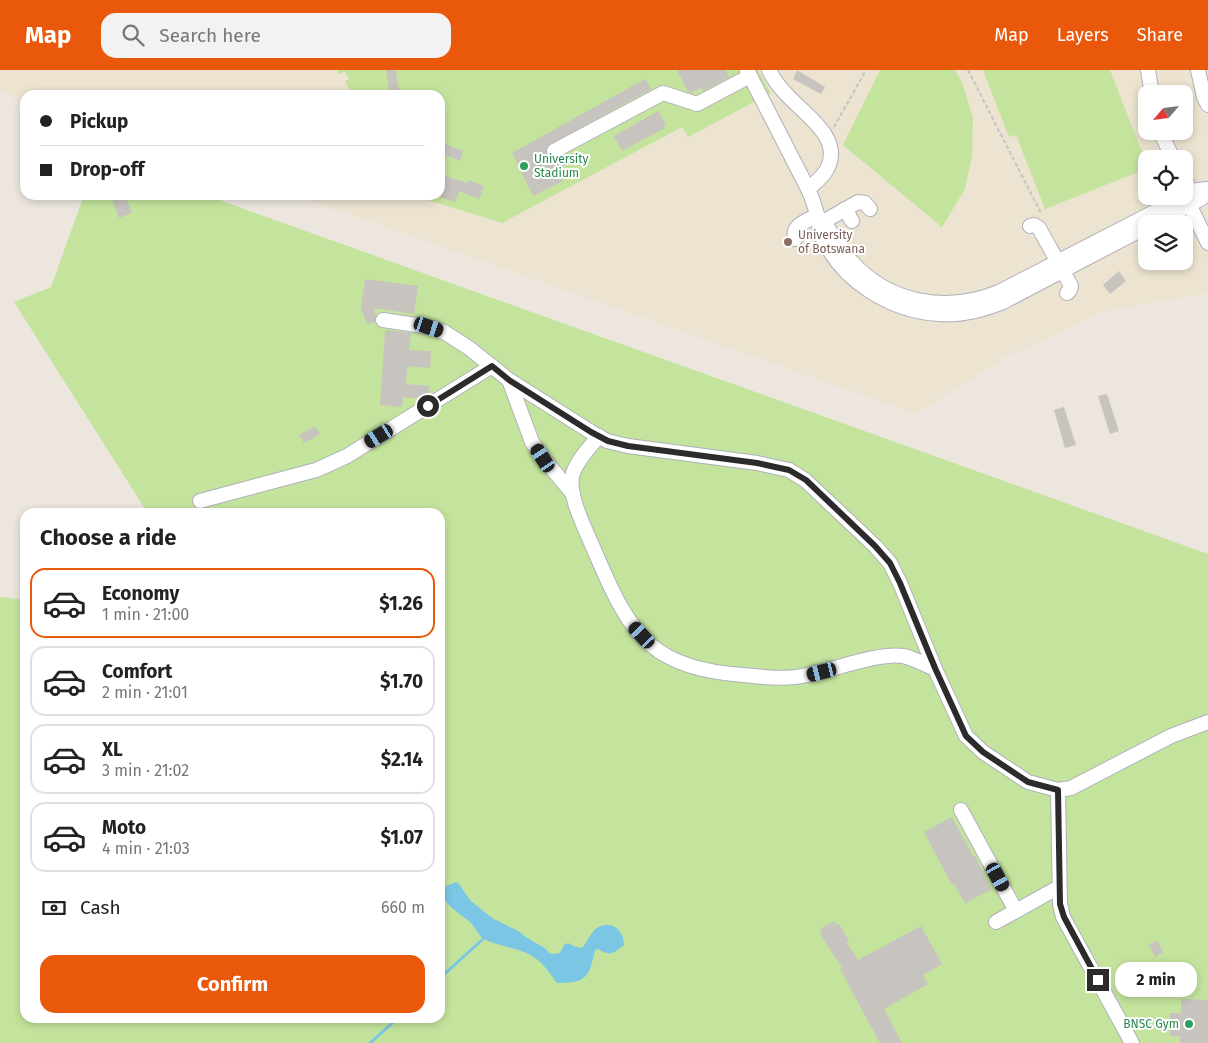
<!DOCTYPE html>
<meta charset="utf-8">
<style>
:root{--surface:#fff;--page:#f2f2f2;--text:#222;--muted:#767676;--line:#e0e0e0;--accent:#ea580c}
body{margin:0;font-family:"Fira Sans",sans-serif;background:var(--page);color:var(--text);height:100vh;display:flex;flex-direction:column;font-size:19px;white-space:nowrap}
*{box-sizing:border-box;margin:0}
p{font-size:16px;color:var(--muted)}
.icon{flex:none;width:28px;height:28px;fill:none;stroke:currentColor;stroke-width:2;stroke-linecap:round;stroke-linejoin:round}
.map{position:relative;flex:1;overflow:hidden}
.drawer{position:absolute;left:20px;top:438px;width:425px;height:515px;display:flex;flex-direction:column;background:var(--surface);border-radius:15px;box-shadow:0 2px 8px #0003}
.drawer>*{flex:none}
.hud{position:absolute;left:20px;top:20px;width:425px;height:110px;border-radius:15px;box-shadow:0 2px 8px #0003;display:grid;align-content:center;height:110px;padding:0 20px;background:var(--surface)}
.needle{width:32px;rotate:242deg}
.fabs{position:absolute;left:1138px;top:15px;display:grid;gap:10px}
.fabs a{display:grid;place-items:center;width:55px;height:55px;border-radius:10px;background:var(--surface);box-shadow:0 2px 8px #0003;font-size:25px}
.end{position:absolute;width:22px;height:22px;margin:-11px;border:6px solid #2b2b2b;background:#fff;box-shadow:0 0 0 2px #fff}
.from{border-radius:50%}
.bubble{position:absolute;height:35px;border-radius:15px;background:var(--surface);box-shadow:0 2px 8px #0003;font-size:16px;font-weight:700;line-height:35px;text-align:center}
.car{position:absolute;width:15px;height:30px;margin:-15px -8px;border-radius:6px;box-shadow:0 0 4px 1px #0007;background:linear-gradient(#222 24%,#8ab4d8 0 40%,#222 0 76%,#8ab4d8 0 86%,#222 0)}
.hud b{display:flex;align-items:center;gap:18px;height:48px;font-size:19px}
.hud b+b{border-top:1px solid var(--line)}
.hud i{width:12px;height:12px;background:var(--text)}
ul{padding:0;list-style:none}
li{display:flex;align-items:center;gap:15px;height:70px;margin:0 10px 8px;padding:0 10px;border:2px solid var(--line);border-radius:15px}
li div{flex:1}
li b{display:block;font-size:19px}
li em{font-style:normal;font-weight:700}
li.current{border-color:var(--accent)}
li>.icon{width:45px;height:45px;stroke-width:1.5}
h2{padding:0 20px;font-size:22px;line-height:60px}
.pay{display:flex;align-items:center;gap:12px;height:55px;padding:0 20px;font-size:19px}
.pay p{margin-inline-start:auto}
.primary-button{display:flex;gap:10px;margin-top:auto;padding:10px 20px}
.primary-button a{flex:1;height:58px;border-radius:15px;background:var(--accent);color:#fff;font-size:20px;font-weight:700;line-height:58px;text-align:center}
header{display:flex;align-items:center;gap:30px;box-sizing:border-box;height:70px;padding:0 25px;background:var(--accent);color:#fff}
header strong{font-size:24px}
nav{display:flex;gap:28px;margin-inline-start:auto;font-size:18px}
.search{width:350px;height:45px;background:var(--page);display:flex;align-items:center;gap:12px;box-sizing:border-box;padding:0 18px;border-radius:15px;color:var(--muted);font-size:19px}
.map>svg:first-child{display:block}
.education{fill:#ece3d0;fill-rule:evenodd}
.pitch{fill:#c4e49d}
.water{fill:#7bc6e4}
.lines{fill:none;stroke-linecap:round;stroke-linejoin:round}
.stream{stroke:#7bc6e4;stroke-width:3}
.building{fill:#c7c3be}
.minor-casing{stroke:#afb1ba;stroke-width:16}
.path{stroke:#c4c4c4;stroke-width:2;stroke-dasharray:4 2.5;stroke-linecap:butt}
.minor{stroke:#fff;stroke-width:14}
.route{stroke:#2b2b2b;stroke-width:6}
.leisure-dot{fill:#2e9e5b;stroke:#fff;stroke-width:2}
.education-dot{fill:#8d6e63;stroke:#fff;stroke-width:2}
.labels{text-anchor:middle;stroke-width:4;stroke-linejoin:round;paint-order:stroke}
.leisure-label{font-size:12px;fill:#27864d;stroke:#fff;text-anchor:start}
.education-label{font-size:12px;fill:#785e54;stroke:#fff;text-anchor:start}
</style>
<header>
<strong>Map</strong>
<div class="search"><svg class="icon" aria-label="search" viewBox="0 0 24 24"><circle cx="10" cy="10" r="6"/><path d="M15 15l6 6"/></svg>Search here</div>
<nav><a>Map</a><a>Layers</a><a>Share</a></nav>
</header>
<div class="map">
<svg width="1208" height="973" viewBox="0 0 1208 973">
<rect width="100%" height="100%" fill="#ece6df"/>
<!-- education -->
<path class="education" d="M0 0H1208V223L1105 241 1005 287 917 344 295 125H440V25H25V29L0 20ZM1146 24H1184V61H1146ZM1146 89H1184V126H1146ZM1146 154H1184V191H1146Z"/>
<!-- pitch -->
<g class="pitch">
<polygon points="337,0 758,0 771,23 688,67 682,57 502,153 412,125 440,125 440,25 358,25 355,20 351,22 345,11 349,9 345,2 339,4"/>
<polygon points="880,0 955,0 962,12 973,48 972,86 965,119 942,157 843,75"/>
<polygon points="983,0 1110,0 1146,92 1146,99 1045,139 1016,65 1009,67"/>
<polygon points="84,125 205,125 1208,484 1208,973 0,973 0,527 25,530 25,948 440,948 440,442 147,442 14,232 51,217"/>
</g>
<!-- water -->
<path class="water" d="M456 812 459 814 470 830 492 848 518 861 526 867 546 879 549 883 554 884 560 883 564 875 568 873 576 877 582 878C587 872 591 862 597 858 611 849 624 860 624 875 614 883 610 887 598 879L595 880C589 908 586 913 557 913 549 902 542 891 530 885 519 878 489 874 483 868 478 865 475 857 471 853 460 843 446 837 442 823L444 817Z"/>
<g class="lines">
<!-- stream -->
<g class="stream">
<polyline points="440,908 483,869"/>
<polyline points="370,973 398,948"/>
</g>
</g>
<!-- building -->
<g class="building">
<polygon points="386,0 396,0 398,16 401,25 390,25"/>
<polygon points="677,0 726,0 729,7 703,21 701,18 691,23 688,22"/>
<polygon points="797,0 825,17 821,24 793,9"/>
<polygon points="645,9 651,19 547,76 546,85 553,92 566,85 571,93 557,100 563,111 533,126 512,83"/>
<polygon points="658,41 666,54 663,56 665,58 622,81 614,66"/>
<polygon points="440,72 463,81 460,91 440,83"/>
<polygon points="445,106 468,113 469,110 484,116 479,129 459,121 455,132 439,127"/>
<polygon points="125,126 132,143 119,148 112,131"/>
<polygon points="1119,201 1126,211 1110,224 1103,215"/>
<polygon points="365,209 418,216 414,244 374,238 376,244 375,252 367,254 361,238"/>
<polygon points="385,260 411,263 409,280 431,281 430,298 407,296 406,314 429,316 429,325 422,329 403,327 402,337 380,335"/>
<polygon points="1107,324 1119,361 1110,364 1098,326"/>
<polygon points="1064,337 1076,375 1065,378 1054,340"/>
<polygon points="315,356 320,364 304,373 299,365"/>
<polygon points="952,747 973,786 975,786 991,820 965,833 954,814 952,815 924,762"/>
<polygon points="835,851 837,855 839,854 849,871 847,873 858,890 921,856 942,894 923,905 928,914 884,939 902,973 880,973 840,899 842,898 820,864 822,863 820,859"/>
<polygon points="1157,870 1163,882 1155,887 1149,875"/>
<polygon points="1181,929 1208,930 1208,973 1180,973 1180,966 1170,966 1170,943 1181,943"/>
</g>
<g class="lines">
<!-- minor casing -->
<g class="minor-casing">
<g id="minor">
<path d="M747 0 808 119C812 128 815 136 817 145 819 152 819 161 822 167 843 212 891 241 939 244 961 246 983 240 1003 232L1146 157"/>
<path d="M769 0C774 11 782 20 790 28 807 46 843 69 827 99 823 107 815 113 808 119"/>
<polyline points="1148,0 1152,24"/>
<polyline points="1198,0 1204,27 1208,35"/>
<polyline points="1160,61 1173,89"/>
<polyline points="554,81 663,23 697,34 750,6"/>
<polyline points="1187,113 1185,126 1208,173"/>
<polyline points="845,139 852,151"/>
<path d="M818 146C822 151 827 156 830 161 838 171 843 183 852 192 890 234 948 243 999 222L1185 126 1197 120 1208 119"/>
<polyline points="823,152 858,132 865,133 870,139"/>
<polyline points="1153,154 1202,128 1207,120"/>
<polyline points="1030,156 1034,155 1039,158 1071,216 1070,220 1067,223"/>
<path d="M795 169C791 155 807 151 817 145"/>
<polyline points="383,250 429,257 444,262 469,278 509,310 591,362 607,371 628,376 757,393 789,400 805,410 875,476 890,493 900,513 935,599 966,666 983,682 1028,712 1058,720 1071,718 1171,666 1208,652"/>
<polyline points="509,310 532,372 543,388 573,424"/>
<path d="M599 366C590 377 578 389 573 403 566 424 587 462 595 482 609 514 624 552 651 575 675 596 714 603 743 605 765 607 786 610 807 605 833 600 880 582 903 586 914 588 925 595 935 599"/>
<polyline points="200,431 316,400 347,386 492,296"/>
<polyline points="1058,720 1060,834 1063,847 1132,973"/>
<polyline points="961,740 1016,841"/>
<polyline points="996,852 1059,817"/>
</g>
</g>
<!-- path -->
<g class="path">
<polyline points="968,0 1042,145"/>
<polyline points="834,57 866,0"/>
</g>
<!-- minor -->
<use href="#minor" class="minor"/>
</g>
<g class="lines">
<!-- route -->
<polyline class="route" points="428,336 492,296 509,310 591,362 608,371 628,376 757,393 789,400 806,410 875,476 890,493 900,513 935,598 966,666 983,682 1028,712 1058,720 1060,834 1064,847 1098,910"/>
</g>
<!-- markers -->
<g class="leisure-dot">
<circle cx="524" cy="96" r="5"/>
<circle cx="1189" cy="954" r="5"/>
</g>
<circle class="education-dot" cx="788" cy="172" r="5"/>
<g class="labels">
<!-- leisure labels -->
<g class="leisure-label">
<text x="534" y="93">University<tspan x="534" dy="14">Stadium</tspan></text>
<text x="1179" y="958" text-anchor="end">BNSC Gym</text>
</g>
<!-- education labels -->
<g class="education-label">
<text x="798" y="169">University<tspan x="798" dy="14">of Botswana</tspan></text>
</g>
</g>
</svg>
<div class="fabs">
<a><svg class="needle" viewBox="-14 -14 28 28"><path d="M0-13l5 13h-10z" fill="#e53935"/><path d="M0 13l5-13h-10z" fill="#767676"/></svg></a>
<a><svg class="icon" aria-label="locate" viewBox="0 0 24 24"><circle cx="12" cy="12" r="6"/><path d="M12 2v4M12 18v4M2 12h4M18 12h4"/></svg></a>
<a><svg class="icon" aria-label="layers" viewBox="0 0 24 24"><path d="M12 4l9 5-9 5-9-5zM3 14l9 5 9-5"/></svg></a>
</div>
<i class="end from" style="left:428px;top:336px"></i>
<i class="end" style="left:1098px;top:910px"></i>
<div class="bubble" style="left:1115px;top:892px;width:82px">2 min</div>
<i class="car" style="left:429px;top:257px;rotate:108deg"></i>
<i class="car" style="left:379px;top:366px;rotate:239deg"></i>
<i class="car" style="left:543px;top:388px;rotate:327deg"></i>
<i class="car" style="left:642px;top:565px;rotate:317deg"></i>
<i class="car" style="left:822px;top:602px;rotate:256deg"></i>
<i class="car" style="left:998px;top:807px;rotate:151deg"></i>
<div class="hud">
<b><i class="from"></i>Pickup</b>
<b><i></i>Drop-off</b>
</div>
<section class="drawer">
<h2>Choose a ride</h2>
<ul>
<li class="current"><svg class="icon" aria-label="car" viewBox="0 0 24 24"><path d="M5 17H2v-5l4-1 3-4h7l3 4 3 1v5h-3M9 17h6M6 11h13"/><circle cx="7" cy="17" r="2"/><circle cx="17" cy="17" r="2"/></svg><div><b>Economy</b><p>1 min · 21:00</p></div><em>$1.26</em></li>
<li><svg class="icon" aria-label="car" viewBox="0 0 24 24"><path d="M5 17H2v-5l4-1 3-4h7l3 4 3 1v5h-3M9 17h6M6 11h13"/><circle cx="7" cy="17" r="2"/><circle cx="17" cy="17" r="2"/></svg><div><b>Comfort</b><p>2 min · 21:01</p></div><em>$1.70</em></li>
<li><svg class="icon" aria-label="car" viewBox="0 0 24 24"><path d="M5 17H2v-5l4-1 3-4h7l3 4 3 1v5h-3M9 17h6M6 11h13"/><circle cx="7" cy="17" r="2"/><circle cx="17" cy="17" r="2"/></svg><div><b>XL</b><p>3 min · 21:02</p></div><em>$2.14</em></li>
<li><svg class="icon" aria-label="car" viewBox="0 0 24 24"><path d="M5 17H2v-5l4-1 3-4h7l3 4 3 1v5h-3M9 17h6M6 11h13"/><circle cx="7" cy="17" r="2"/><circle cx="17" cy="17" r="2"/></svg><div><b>Moto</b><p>4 min · 21:03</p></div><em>$1.07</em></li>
</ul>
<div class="pay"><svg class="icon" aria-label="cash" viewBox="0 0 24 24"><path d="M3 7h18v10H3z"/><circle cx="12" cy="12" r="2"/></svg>Cash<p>660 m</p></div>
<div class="primary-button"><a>Confirm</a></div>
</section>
</div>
